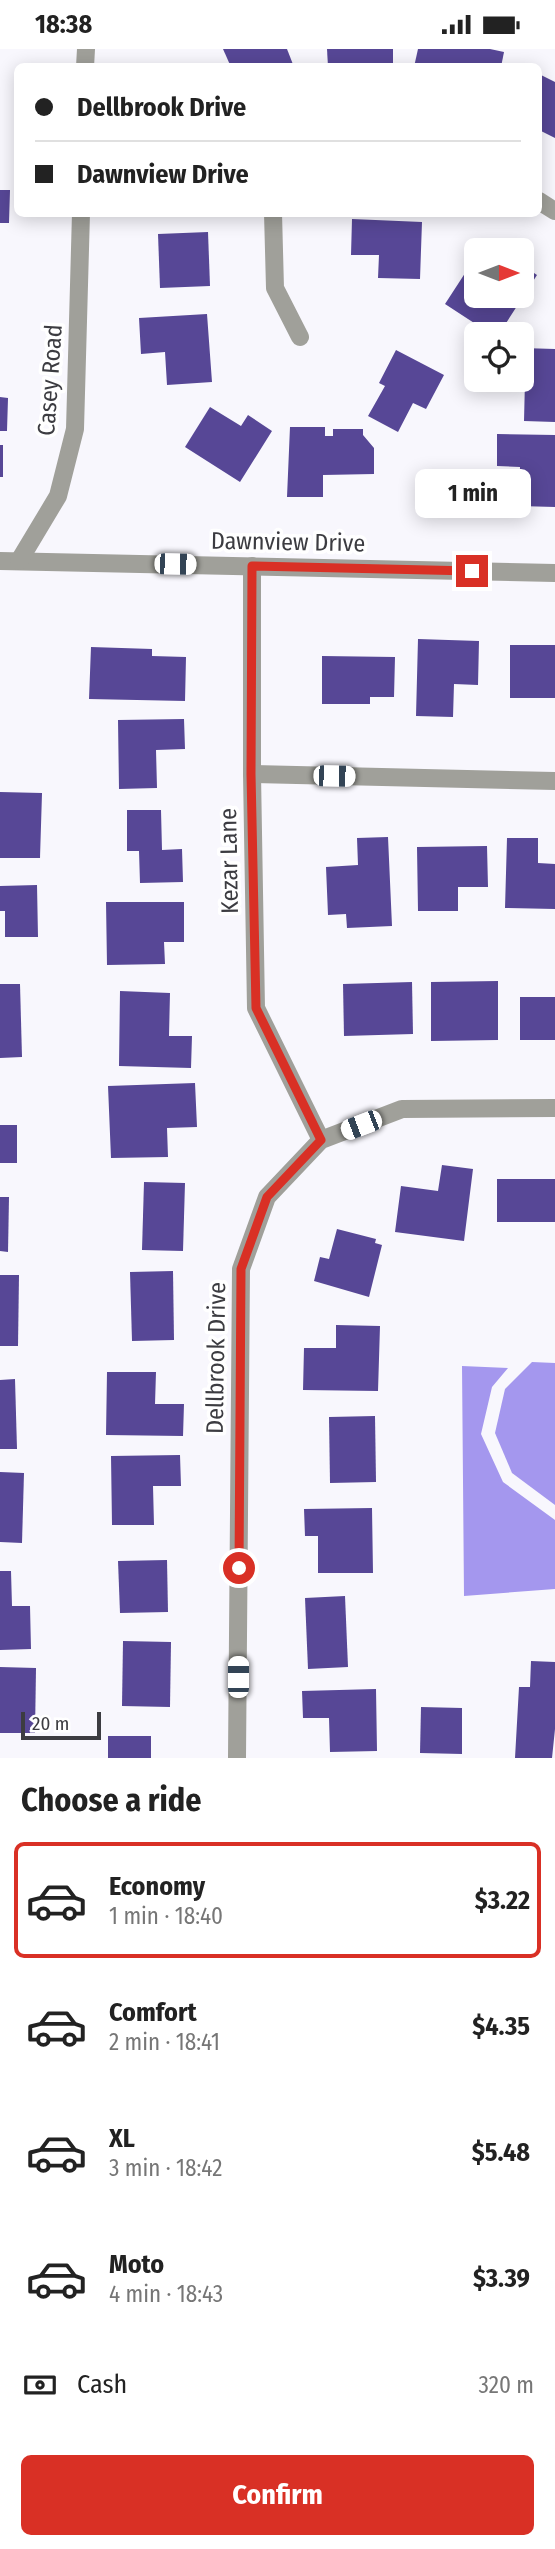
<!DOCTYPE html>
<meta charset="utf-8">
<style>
:root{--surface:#fff;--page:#f2f2f2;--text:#222;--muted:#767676;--line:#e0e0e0;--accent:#d93025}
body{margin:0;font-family:"Fira Sans Condensed",sans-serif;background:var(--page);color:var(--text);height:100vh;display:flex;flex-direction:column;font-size:26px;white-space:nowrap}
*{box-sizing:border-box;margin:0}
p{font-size:23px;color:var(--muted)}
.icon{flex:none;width:38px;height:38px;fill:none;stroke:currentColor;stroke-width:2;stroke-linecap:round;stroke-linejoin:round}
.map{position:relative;height:1709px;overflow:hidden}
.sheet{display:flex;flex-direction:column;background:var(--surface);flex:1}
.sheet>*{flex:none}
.hud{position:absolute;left:14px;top:14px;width:528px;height:154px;border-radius:10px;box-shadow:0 4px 18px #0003;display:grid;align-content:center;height:154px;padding:0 21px;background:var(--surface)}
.needle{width:46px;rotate:90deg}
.tools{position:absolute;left:464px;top:189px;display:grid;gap:14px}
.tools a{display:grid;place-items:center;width:70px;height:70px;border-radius:10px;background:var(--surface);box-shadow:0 4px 18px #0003;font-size:35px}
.scale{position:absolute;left:21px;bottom:18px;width:80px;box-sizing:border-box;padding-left:7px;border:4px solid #3c3c41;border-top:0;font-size:19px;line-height:24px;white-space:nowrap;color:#3c3c41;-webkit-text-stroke:5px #fff;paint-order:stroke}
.end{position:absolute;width:32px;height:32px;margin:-16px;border:9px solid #d93025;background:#fff;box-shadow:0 0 0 4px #fff}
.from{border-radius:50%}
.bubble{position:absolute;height:49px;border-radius:10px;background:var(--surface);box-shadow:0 4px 18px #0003;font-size:23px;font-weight:700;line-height:49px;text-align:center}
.car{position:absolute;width:21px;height:42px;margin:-21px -10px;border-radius:9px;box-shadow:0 0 5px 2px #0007;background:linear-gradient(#fff 24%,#345 0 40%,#fff 0 76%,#345 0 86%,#fff 0)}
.hud b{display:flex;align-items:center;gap:24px;height:66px;font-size:26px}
.hud b+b{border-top:2px solid var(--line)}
.hud i{width:18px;height:18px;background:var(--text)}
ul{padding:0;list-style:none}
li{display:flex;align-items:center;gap:21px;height:116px;margin:0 14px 10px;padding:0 7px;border:4px solid transparent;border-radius:10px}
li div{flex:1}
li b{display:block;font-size:26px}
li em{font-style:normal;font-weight:700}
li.selected{border-color:var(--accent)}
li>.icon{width:63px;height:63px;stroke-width:1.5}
h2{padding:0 21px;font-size:32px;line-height:84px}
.pay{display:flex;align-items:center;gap:18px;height:77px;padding:0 21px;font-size:26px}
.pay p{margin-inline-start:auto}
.cta{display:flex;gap:14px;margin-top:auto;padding:14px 21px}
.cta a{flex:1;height:80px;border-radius:10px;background:var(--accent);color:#fff;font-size:28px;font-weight:700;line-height:80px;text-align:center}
.status{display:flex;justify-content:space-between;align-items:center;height:49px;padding:0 35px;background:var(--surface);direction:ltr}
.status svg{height:19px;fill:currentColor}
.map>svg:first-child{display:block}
.water{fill:#a497ee}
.building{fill:#574796}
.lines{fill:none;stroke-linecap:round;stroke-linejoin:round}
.minor{stroke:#a0a09a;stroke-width:18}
.route{stroke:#d93025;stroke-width:9}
.labels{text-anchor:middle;stroke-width:7;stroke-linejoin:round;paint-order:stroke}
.street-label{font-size:24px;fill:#3c3c41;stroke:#fff}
</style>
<div class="status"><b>18:38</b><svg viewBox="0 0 49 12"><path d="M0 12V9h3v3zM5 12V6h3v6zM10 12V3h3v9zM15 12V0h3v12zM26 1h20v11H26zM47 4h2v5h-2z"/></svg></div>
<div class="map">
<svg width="555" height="1709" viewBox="0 0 555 1709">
<rect width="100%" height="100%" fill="#f8f7fd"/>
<!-- water -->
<g class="water">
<polygon points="532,1313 555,1314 555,1456 512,1424 495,1384 505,1340"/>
<polygon points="462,1317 508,1319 492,1338 481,1385 503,1433 555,1471 555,1540 464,1547"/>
</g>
<!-- building -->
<g class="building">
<polygon points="223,0 287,0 294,18 231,18"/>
<polygon points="327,0 393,0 393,18 328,18"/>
<polygon points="418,0 490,0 504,3 501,18 414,18"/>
<polygon points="539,25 555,33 555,89 539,81"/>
<polygon points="0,141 10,141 9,174 0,174"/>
<polygon points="352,170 422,173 420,230 378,229 379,206 351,206"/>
<polygon points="208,183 210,237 160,239 158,185"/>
<polygon points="471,215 476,219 476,247 522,247 522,216 537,226 499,285 491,285 445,255"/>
<polygon points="207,265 212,333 167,336 165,303 141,305 139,269"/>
<polygon points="522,299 555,300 555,373 524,372 525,331 522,331"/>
<polygon points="396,301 444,326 426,360 413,354 398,383 368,367 385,337 379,334"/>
<polygon points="0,348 8,349 7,382 0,382"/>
<polygon points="210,358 241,377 248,366 272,382 240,433 185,398"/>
<polygon points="290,378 325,378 325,387 333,387 333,380 363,380 363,386 374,399 374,425 323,426 323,448 287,448"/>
<polygon points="497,385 555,386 555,458 519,457 520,418 497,417"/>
<rect x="0" y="396" width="3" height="32"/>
<polygon points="418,590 479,592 478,636 454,635 453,668 416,667"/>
<rect x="510" y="596" width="45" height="53"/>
<polygon points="91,598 152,600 152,607 186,608 185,652 89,650"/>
<polygon points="322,607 395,608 394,648 370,648 370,655 322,655"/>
<polygon points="184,670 185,700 156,701 157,739 119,740 118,671"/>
<polygon points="0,743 42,744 40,809 0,809"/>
<polygon points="127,761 161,761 162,801 182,800 183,833 140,834 139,802 127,802"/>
<polygon points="388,788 392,877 347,879 346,865 328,866 326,818 358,816 357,789"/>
<polygon points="507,789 538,789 538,814 555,815 555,860 505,859"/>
<polygon points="487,797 488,838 458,838 458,862 418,862 417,798"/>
<polygon points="37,836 38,888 5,888 5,862 0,862 0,837"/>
<polygon points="106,853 184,853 184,893 164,893 165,915 107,916"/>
<polygon points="498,932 498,991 431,992 431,933"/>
<polygon points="412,933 413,985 344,987 343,935"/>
<polygon points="0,935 20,935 22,1008 0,1009"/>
<polygon points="120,942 170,944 169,987 192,987 191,1019 119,1017"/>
<rect x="520" y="948" width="35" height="43"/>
<polygon points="195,1034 197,1078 167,1079 168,1108 111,1109 108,1037"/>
<rect x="0" y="1076" width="17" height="38"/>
<polygon points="442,1116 473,1120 464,1192 395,1183 401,1137 438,1142"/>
<rect x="497" y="1130" width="58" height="43"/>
<polygon points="144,1133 185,1134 183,1202 142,1201"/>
<polygon points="0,1148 9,1148 8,1203 0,1202"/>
<polygon points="337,1180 376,1190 375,1194 382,1196 369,1248 314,1232 320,1208 329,1210"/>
<polygon points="173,1222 174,1291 132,1292 130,1223"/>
<polygon points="0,1226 19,1226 18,1297 0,1297"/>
<polygon points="336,1276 380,1277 378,1342 303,1341 304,1299 336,1299"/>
<polygon points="107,1323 156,1323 155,1355 184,1355 183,1387 106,1386"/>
<polygon points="15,1330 17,1400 0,1400 0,1331"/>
<polygon points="375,1367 376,1433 330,1434 329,1368"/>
<polygon points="180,1406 181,1437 153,1437 154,1476 112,1476 111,1407"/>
<polygon points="0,1423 24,1424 22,1494 0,1493"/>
<polygon points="372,1459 373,1524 318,1524 318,1487 305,1487 304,1460"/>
<polygon points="167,1511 168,1563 120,1564 118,1512"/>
<polygon points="0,1522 11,1522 12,1557 30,1557 31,1600 0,1601"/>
<polygon points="345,1547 348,1618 308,1620 305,1549"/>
<polygon points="123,1592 171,1593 170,1658 122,1657"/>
<polygon points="531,1612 555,1613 555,1680 552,1709 515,1709 519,1638 530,1638"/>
<polygon points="0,1618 36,1619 35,1684 0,1684"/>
<polygon points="376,1640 377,1702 330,1703 329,1669 303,1669 302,1642"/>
<polygon points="421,1658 462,1659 462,1705 420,1704"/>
<rect x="108" y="1687" width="43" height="22"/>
</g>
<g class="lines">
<!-- minor -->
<g class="minor">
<polyline points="85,18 86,0"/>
<polyline points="539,152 555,162"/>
<polyline points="273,164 275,239 300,288"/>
<polyline points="0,512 555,524"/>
<polyline points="19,512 58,447 75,380 81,164"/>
<polyline points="252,517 252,725 256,959 321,1091"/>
<polyline points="252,725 555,732"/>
<polyline points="237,1709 241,1220 267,1148 321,1091 402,1060 555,1059"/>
</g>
</g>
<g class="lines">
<!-- route -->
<polyline class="route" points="239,1519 241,1220 267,1148 321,1091 256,959 251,725 252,517 472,522"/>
</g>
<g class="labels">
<!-- street labels -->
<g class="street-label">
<text transform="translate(50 331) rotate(-86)" y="8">Casey Road</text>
<text transform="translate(288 493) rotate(1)" y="8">Dawnview Drive</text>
<text transform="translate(229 812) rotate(-91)" y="8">Kezar Lane</text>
<text transform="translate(216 1309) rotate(-89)" y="8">Dellbrook Drive</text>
</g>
</g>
</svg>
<div class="tools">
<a><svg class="needle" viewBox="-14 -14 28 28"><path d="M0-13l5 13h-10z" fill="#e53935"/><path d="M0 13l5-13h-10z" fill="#767676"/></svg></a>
<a><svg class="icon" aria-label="locate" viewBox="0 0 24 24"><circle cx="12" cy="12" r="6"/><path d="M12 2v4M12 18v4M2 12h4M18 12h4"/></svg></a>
</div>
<div class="scale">20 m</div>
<i class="end from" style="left:239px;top:1519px"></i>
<i class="end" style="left:472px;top:522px"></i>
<div class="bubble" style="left:415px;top:420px;width:116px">1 min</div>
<i class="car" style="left:175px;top:515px;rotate:91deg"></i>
<i class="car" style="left:334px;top:727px;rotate:91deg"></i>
<i class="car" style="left:361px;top:1076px;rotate:249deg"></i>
<i class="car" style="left:238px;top:1628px;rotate:0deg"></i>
<div class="hud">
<b><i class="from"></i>Dellbrook Drive</b>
<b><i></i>Dawnview Drive</b>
</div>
</div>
<section class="sheet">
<h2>Choose a ride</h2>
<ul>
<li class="selected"><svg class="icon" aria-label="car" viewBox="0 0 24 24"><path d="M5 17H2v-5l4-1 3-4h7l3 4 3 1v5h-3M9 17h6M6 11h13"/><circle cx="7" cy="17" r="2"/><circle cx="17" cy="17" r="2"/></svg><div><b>Economy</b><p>1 min · 18:40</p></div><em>$3.22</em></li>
<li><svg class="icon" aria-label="car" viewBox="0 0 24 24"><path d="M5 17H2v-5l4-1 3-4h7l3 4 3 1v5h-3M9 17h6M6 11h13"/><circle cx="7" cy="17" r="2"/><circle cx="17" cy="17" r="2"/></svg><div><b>Comfort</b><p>2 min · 18:41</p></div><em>$4.35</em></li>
<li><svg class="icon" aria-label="car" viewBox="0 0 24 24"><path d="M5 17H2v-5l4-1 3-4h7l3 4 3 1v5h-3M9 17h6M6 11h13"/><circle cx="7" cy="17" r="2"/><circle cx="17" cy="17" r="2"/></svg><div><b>XL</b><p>3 min · 18:42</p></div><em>$5.48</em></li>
<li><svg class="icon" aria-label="car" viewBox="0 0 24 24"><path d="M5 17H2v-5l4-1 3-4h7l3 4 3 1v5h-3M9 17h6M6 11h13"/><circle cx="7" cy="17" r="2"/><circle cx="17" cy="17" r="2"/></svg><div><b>Moto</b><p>4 min · 18:43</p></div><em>$3.39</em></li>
</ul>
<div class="pay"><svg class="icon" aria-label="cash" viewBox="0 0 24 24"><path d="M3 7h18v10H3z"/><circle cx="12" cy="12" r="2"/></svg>Cash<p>320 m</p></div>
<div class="cta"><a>Confirm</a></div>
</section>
